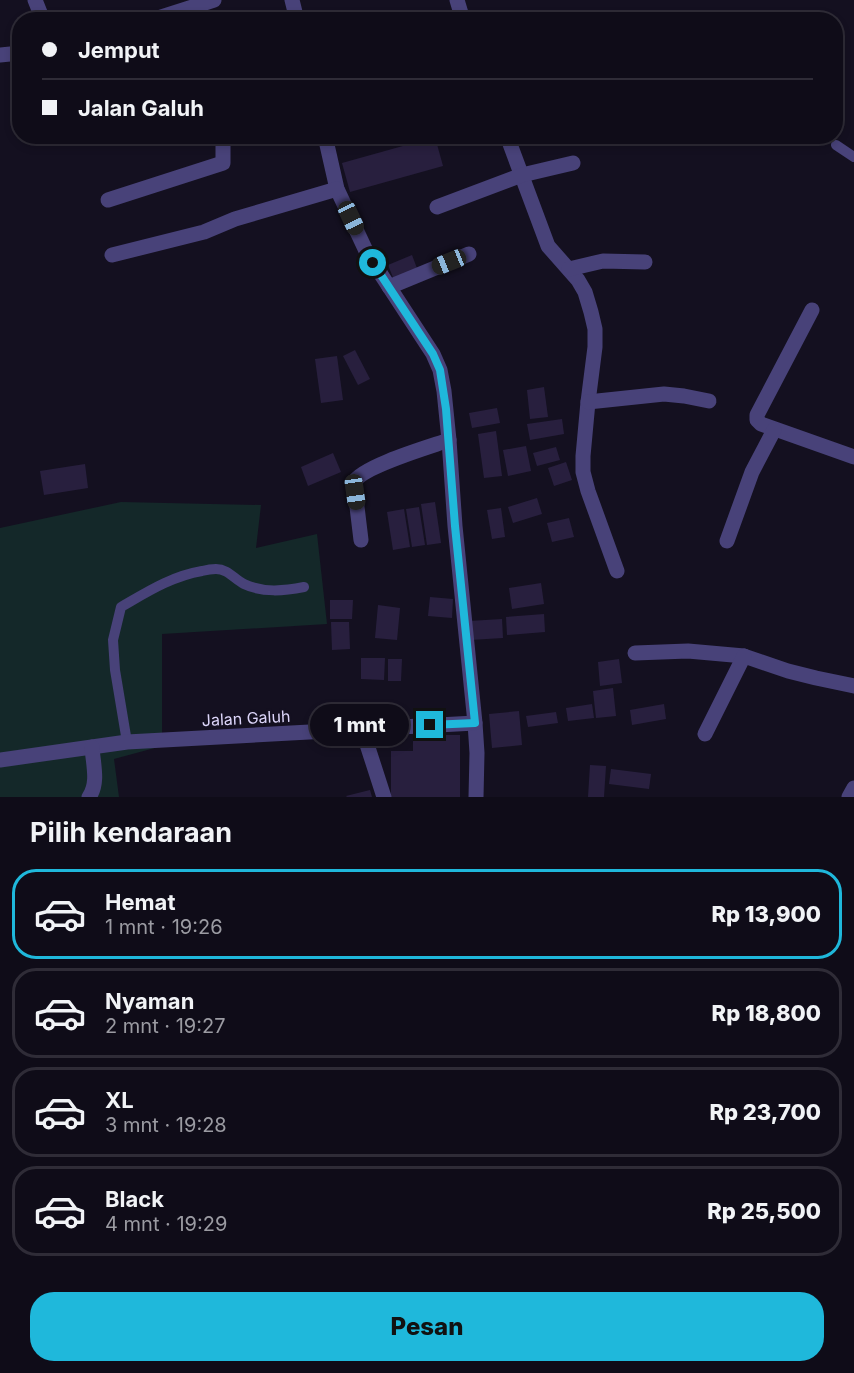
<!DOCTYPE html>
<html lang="id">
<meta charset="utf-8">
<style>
:root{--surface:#0f0c18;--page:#181521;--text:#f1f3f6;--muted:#9b9ba2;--line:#2f2c37;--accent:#1fb8db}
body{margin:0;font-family:Inter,sans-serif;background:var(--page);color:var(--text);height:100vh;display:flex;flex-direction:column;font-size:22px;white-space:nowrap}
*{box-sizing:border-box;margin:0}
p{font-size:20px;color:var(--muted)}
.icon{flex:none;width:33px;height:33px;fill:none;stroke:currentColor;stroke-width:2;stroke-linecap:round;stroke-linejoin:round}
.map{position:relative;height:797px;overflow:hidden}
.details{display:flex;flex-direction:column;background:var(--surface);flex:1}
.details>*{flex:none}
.banner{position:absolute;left:12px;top:12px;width:831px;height:132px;border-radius:24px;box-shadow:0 3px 9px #0003,0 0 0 2px var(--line);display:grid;align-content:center;height:132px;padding:0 30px;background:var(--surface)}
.end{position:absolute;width:27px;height:27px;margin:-14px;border:8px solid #1fb8db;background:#111;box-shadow:0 0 0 3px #111}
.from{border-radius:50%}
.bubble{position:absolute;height:42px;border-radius:21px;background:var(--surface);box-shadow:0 3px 9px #0003,0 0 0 2px var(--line);font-size:20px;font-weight:800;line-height:42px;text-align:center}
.car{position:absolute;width:18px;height:36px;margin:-18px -9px;border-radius:8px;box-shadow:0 0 4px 2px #0007;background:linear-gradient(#222 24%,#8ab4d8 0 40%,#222 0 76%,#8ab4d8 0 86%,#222 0)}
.banner b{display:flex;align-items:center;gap:21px;height:57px;font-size:22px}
.banner b+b{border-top:2px solid var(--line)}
.banner i{width:15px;height:15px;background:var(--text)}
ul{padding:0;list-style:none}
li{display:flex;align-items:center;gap:18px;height:90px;margin:0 12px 9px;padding:0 18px;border:3px solid var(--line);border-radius:24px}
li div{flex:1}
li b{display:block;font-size:22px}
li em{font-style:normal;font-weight:800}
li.selected{border-color:var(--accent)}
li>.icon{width:54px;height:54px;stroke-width:1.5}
h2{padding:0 30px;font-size:27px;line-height:72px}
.button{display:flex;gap:12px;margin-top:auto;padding:12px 30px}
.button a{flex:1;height:69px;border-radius:24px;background:var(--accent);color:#111;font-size:24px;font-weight:800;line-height:69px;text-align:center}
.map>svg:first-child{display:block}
.green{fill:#142829}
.building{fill:#281f3e}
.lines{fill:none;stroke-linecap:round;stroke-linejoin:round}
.service{stroke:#484279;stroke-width:10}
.minor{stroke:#484279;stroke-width:15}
.route{stroke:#1fb8db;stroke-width:8}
.labels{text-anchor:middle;stroke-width:5;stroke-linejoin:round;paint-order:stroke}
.street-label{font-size:16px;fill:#dcd5f9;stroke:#141020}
</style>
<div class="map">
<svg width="854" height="797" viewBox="0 0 854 797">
<rect width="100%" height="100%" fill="#141020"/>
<!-- green -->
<polygon class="green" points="121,502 261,505 256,548 317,534 327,624 162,634 162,746 114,759 119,797 0,797 0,528"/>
<!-- building -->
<g class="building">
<polygon points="435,137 443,166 350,192 342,163"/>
<polygon points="412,255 418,271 394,280 388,265"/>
<polygon points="355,350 370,379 358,385 343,356"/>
<polygon points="337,356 343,400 321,403 315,359"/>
<polygon points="544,387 548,417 530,419 527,390"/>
<polygon points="497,408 500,423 472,428 469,413"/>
<polygon points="562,419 564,434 530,440 527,424"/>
<polygon points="496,431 502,476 484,478 478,434"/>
<polygon points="526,446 531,471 508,476 503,450"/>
<polygon points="556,447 560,460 537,466 533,453"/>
<polygon points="333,453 341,472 308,486 301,467"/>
<polygon points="566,462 572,480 554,486 548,468"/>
<polygon points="85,464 88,488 44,495 40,471"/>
<polygon points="537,498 542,514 513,523 508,507"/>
<polygon points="435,502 441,543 427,545 421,504"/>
<polygon points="419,507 425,545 412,547 406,509"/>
<polygon points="501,508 505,537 492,539 487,510"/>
<polygon points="404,509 410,547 393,550 387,512"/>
<polygon points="569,518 574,537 552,542 547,523"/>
<polygon points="541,583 544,604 512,609 509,588"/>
<polygon points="430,597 453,599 452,618 428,616"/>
<polygon points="330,600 353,600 352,619 330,619"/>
<polygon points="378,605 400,608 397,640 375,638"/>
<polygon points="544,614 545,632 507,635 506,617"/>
<polygon points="502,619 503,638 470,640 469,621"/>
<polygon points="331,622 349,622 350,649 332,650"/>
<polygon points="361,658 385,658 384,680 361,679"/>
<polygon points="388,659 402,659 401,681 388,681"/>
<polygon points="619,659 622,683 600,686 598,662"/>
<polygon points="613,688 616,716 596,718 593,691"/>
<polygon points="592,704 594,718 568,721 566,708"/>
<polygon points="664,704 666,719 632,725 630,710"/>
<polygon points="519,711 522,745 492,748 489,714"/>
<polygon points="556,712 558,723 528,727 526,716"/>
<polygon points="413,735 460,735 460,797 391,797 391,751 413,751"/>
<polygon points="590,765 606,766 604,797 588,797"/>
<polygon points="611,769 651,774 649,789 609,784"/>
<polygon points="370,790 372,797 347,797 346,796"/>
</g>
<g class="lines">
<!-- service -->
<g class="service">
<polyline points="836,145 854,157"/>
<path d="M127 742 115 670 113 640 121 607C147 592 172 576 202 571 206 570 211 569 216 569 228 569 234 579 244 584 263 593 284 591 304 587"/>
</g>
<!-- minor -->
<g class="minor">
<polyline points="35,0 43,20"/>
<polyline points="292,0 297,20"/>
<polyline points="457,0 463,20"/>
<polyline points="152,20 214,0"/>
<polyline points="0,55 20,53"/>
<polyline points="325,136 337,189 367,253 433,354 440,370 444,391 449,440 455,526 475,723 477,753 476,797"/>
<polyline points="507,136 548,246 578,280 585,292 591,312 595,329 595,347 588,402 583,456 583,472 588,491 617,571"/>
<polyline points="108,200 223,163 223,136"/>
<polyline points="437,207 522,175 573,163"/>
<polyline points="112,255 204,232 235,219 337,189"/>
<polyline points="569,269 603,261 645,262"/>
<polyline points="389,287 469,254"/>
<polyline points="812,310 757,415 757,420 761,424 854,457"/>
<polyline points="588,402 664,394 684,396 709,401"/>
<path d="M361 540 354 482C363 466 429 447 449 440"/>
<polyline points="727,541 752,472 774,430"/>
<polyline points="635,653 688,651 744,656 788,671 816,678 854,686"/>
<polyline points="362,729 384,797"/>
<polyline points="705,734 744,656"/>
<polyline points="0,760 127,742 475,723"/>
<path d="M89 797C99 783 93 764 92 747"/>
<polyline points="849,797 854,788"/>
</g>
</g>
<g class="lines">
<!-- route -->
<polyline class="route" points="373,263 433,354 440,370 446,409 455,526 475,723 430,725"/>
</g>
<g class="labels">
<!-- street labels -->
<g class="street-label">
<text transform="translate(246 718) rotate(-3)" y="6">Jalan Galuh</text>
</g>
</g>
</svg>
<i class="end from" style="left:373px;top:263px"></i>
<i class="end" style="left:430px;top:725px"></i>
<div class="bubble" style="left:310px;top:704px;width:99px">1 mnt</div>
<i class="car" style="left:351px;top:218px;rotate:155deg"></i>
<i class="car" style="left:449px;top:262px;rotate:248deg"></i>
<i class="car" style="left:355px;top:492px;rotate:172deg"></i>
<div class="banner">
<b><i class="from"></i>Jemput</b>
<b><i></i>Jalan Galuh</b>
</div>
</div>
<section class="details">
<h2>Pilih kendaraan</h2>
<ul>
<li class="selected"><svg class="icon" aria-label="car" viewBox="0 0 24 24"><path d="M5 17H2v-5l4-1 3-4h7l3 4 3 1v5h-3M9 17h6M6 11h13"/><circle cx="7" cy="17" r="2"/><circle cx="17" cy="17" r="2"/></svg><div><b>Hemat</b><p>1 mnt · 19:26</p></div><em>Rp 13,900</em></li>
<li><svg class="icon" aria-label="car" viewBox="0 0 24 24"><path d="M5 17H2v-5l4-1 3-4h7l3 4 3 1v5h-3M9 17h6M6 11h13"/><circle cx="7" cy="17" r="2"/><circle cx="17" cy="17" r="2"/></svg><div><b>Nyaman</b><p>2 mnt · 19:27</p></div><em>Rp 18,800</em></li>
<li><svg class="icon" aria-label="car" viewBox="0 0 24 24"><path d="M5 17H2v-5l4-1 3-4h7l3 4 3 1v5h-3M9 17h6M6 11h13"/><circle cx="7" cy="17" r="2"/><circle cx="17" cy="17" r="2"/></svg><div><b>XL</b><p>3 mnt · 19:28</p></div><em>Rp 23,700</em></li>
<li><svg class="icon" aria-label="car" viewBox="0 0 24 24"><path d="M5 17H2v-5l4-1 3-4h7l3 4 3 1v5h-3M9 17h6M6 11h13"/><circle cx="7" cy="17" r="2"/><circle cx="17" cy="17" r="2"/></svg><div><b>Black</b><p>4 mnt · 19:29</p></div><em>Rp 25,500</em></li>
</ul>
<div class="button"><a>Pesan</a></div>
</section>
